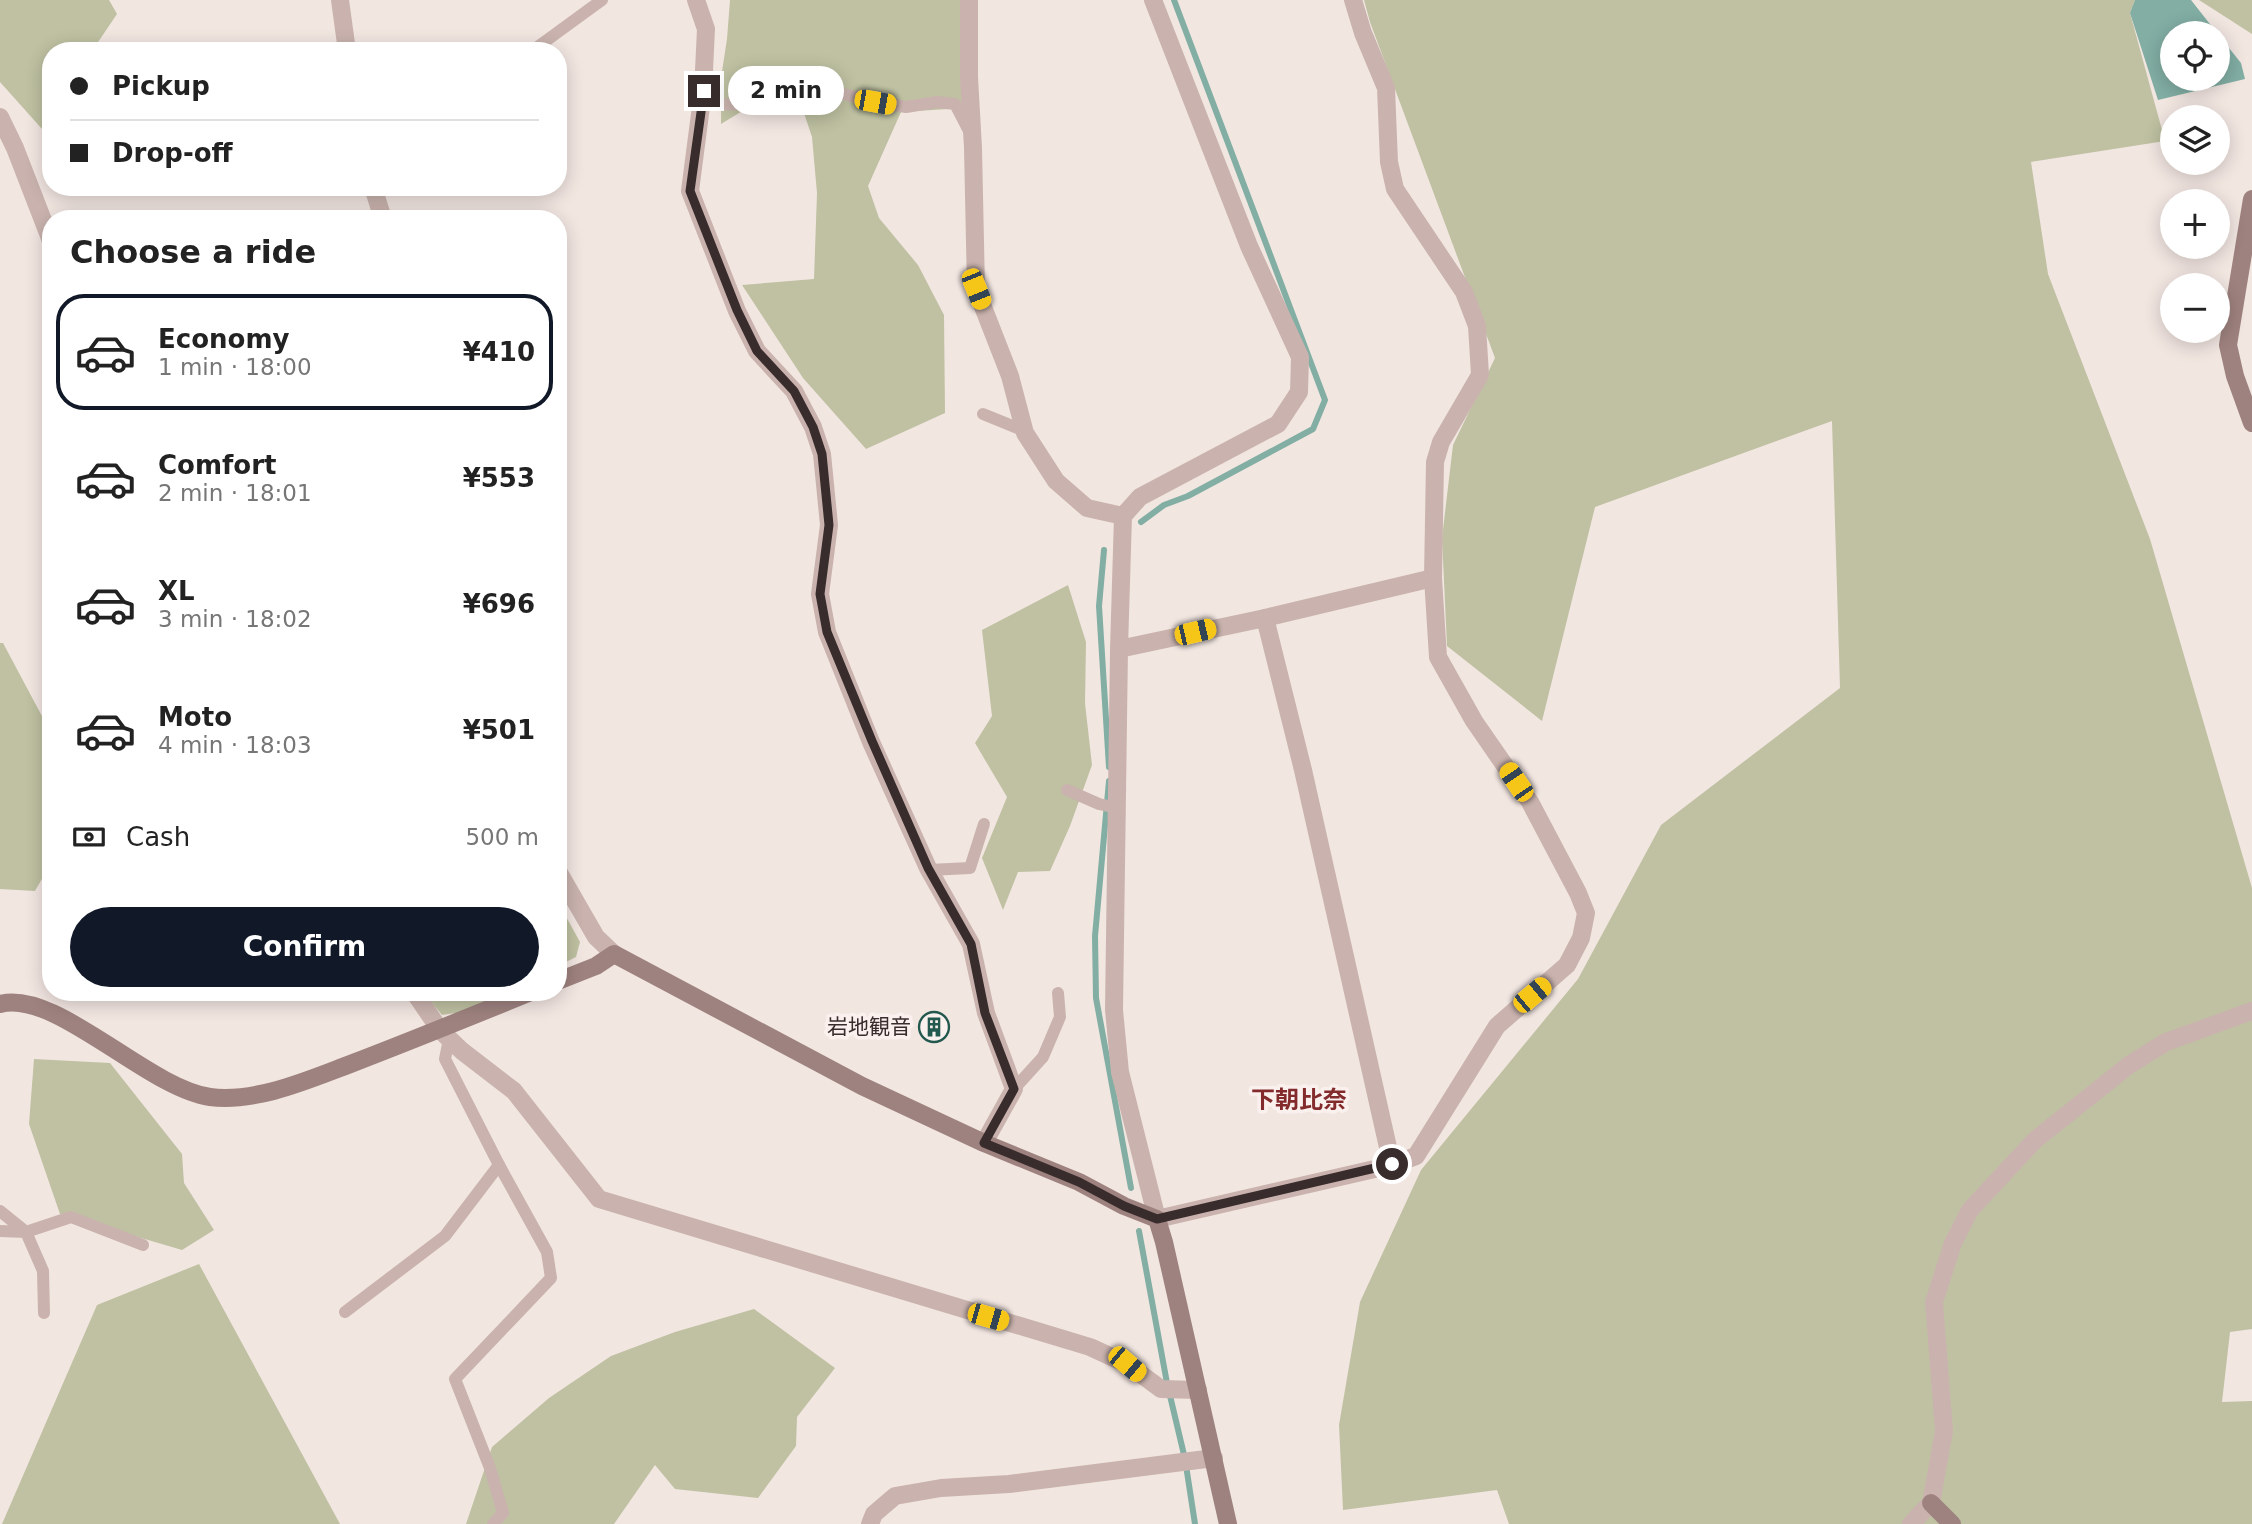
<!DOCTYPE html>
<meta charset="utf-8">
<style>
:root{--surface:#fff;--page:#f6f6f6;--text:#222;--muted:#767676;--line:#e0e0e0;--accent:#111827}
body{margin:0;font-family:"DejaVu Sans","Noto Sans JP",sans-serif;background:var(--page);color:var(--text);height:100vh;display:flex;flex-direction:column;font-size:26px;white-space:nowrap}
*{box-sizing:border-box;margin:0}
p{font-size:23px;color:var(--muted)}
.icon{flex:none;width:38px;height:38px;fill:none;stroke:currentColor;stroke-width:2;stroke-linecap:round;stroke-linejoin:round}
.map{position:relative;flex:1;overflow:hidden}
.drawer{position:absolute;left:42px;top:210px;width:525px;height:791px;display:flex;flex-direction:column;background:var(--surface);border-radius:28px;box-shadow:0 4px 18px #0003}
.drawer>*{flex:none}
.top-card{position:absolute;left:42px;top:42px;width:525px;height:154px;border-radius:28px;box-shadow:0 4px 18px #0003;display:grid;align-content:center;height:154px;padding:0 28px;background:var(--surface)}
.controls{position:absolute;left:2160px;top:21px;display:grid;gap:14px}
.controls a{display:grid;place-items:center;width:70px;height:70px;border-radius:50%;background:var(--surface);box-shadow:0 4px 18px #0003;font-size:35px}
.end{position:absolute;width:32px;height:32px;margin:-16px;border:9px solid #392c2c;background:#fff;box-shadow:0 0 0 4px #fff}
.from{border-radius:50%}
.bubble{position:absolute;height:49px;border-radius:24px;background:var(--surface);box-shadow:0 4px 18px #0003;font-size:23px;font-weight:700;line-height:49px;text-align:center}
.car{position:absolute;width:21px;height:42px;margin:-21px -10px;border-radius:9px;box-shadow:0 0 5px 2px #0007;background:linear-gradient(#f5c518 24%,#345 0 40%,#f5c518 0 76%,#345 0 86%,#f5c518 0)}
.top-card b{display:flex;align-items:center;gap:24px;height:66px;font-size:26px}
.top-card b+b{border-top:2px solid var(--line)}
.top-card i{width:18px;height:18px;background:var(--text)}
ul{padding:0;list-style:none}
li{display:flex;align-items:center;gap:21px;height:116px;margin:0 14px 10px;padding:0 14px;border:4px solid transparent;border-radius:28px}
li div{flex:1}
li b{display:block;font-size:26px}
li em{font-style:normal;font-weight:700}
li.selected{border-color:var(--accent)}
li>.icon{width:63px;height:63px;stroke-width:1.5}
h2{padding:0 28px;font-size:32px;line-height:84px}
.pay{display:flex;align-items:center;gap:18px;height:77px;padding:0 28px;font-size:26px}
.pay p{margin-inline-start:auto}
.button{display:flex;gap:14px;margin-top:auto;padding:14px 28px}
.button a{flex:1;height:80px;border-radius:42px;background:var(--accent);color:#fff;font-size:28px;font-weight:700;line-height:80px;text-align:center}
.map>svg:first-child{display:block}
.green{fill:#bfc1a2}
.water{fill:#82aea4}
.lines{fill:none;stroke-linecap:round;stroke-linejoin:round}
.stream{stroke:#82aea4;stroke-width:6}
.lane{stroke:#cab3ae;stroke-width:12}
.street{stroke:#cab3ae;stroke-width:18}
.secondary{stroke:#9e827f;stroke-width:18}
.route{stroke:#392c2c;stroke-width:9}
.labels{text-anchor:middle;stroke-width:7;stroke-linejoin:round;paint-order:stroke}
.poi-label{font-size:21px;fill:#392c2c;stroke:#faf1ee;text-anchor:end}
.quarter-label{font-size:24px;font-weight:bold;fill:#832a2c;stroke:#faf1ee}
</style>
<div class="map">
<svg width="2252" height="1524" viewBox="0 0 2252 1524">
<rect width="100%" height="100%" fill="#f2e6e1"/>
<!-- green -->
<g class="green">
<polygon points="0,0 109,0 117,14 92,51 51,51 51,139 0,82"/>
<polygon points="730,0 961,0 964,108 901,112 868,186 879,218 918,265 944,315 945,413 866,449 803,378 742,285 814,279 817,193 812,137 793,80 721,124 721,78 727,39"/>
<polygon points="1364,0 2135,0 2130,13 2165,141 2031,162 2048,274 2150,539 2252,888 2252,1329 2230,1332 2222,1402 2252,1401 2252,1524 1509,1524 1497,1490 1343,1510 1339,1425 1360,1302 1421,1170 1578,979 1661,825 1840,688 1832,421 1595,507 1542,721 1447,646 1442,538 1453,445 1495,358 1370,22"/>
<polygon points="2199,0 2252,0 2252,34"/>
<polygon points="1068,585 1086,642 1085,703 1092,765 1070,826 1050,871 1018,872 1003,910 982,858 1007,797 975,743 992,716 982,630"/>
<polygon points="0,643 3,643 51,733 51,863 35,891 0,889"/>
<polygon points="558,902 580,942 576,957 558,966"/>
<polygon points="423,992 504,992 463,1012 442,1015"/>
<polygon points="34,1059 110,1063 182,1154 184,1183 214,1230 182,1250 60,1214 29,1124"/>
<polygon points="199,1264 340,1524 2,1524 97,1305"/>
<polygon points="754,1309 835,1368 797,1417 796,1446 758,1498 675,1489 655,1465 614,1524 466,1524 492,1447 549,1398 611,1356 675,1332"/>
</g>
<!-- water -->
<polygon class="water" points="2135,0 2191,0 2217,33 2172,33 2172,79 2217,79 2217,33 2241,63 2245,79 2158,100 2130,13"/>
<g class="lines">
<!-- stream -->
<g class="stream">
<polyline points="1141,522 1164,505 1188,496 1313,429 1325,400 1174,0"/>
<polyline points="1104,550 1099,606 1109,767"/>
<polyline points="1109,781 1095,936 1096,998 1131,1188"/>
<polyline points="1139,1231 1167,1383 1185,1459 1195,1524"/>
</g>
<!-- lane -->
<g class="lane">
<polyline points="532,51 602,0"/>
<polyline points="701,105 750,104 812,86 875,102 906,107 937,102 955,104 969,131"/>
<polyline points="983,414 1025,431"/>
<polyline points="1067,790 1099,804 1117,808"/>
<polyline points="929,870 970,868 984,824"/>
<polyline points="449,1039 445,1059 499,1165 547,1252 551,1278 455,1379 490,1468 503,1513 493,1524"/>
<polyline points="1014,1089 1043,1057 1060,1017 1058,993"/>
<polyline points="0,1211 26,1232 71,1217 143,1245"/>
<polyline points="0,1231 26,1232 43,1271 44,1313"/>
<polyline points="345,1312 445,1236 499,1165"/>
</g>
<!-- street -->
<g class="street">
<polyline points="340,0 347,51"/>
<polyline points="696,0 706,29 703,91 690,191 737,311 757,351 794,391 813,427 822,454 829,525 820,594 827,632 871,742 928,868 971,944 986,1013 1014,1089 984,1143"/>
<polyline points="969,0 969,77 973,148 976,289 1010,376 1025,433 1056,481 1087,508 1123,516"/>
<polyline points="1153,0 1249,246 1300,357 1299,392 1278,424 1140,497 1123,516 1119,649 1265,618 1433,578 1435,462 1441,442 1480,375 1477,326 1464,292 1395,189 1389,162 1386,88 1363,33 1353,0"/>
<polyline points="0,117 15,148 51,241"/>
<polyline points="373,187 383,219"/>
<polyline points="1119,649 1114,1010 1120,1072 1157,1219 1392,1165 1303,770 1265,618"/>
<polyline points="558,871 596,937 614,954"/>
<polyline points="414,992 440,1030 462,1051 514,1091 599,1199 1090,1347 1127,1364 1161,1389 1198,1390"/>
<polyline points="1392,1165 1416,1156 1497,1026 1567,965 1581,938 1586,913 1578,893 1530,802 1474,721 1438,657 1433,578"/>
<polyline points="870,1524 874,1514 895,1496 941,1488 1009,1484 1214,1458"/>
<polyline points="1911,1524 1931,1503 1944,1431 1934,1302 1953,1243 1970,1210 2035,1140 2129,1065 2166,1042 2252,1011"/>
</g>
<!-- secondary -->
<g class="secondary">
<polyline points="2252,199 2228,345 2235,376 2252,423"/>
<polyline points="558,981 596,966 614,954 862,1086 984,1143 1079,1182 1124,1206 1157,1219 1164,1242 1228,1524"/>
<path d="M0 1004C56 989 147 1088 210 1097 257 1103 310 1079 353 1063 413 1040 472 1016 531 992"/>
<polyline points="1931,1503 1952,1524"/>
</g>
</g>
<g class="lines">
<!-- route -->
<polyline class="route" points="704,91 690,191 737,310 757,351 794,391 813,427 822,454 829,525 820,594 827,632 872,741 928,868 971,944 985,1013 1014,1089 984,1143 1079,1182 1124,1206 1157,1219 1392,1164"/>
</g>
<!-- icons -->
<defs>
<g id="building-ring" transform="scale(1.575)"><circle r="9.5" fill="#faf1ee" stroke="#23584e" stroke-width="1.5"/><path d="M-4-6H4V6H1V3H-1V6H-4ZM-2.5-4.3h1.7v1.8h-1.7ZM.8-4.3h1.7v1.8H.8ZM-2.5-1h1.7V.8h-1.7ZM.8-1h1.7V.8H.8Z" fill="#23584e"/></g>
</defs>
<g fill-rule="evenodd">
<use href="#building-ring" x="934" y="1027"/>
</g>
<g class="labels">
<!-- poi labels -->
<g class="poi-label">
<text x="911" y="1034">岩地観音</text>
</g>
<!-- quarter labels -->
<g class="quarter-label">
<text x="1299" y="1108">下朝比奈</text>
</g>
</g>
</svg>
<div class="controls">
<a><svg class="icon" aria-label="locate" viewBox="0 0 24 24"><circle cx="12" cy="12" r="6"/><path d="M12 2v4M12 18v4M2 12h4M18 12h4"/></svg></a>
<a><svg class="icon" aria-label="layers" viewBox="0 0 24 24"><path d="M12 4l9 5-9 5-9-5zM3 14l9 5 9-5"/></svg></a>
<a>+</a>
<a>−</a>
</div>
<i class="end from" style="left:1392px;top:1164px"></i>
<i class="end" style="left:704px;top:91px"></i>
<div class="bubble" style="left:728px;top:66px;width:116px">2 min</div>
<i class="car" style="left:875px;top:102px;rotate:100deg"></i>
<i class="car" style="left:976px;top:289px;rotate:158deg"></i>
<i class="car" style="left:1195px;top:632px;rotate:77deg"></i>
<i class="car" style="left:1516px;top:782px;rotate:326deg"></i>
<i class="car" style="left:1532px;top:995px;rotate:50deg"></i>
<i class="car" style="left:988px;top:1317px;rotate:106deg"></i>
<i class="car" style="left:1127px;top:1364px;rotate:130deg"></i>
<div class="top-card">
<b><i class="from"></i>Pickup</b>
<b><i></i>Drop-off</b>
</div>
<section class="drawer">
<h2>Choose a ride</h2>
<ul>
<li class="selected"><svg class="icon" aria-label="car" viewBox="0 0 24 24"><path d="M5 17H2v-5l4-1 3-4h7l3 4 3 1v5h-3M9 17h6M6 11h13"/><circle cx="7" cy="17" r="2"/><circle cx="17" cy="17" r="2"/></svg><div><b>Economy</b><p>1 min · 18:00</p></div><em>¥410</em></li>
<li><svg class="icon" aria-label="car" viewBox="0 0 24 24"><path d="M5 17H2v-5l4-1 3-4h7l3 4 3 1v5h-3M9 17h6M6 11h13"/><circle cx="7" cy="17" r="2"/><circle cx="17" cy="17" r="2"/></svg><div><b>Comfort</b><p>2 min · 18:01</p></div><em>¥553</em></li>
<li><svg class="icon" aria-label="car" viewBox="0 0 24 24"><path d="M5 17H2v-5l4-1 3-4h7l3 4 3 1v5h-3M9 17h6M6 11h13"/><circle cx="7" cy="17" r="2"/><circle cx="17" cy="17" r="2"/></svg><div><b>XL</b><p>3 min · 18:02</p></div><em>¥696</em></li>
<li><svg class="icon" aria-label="car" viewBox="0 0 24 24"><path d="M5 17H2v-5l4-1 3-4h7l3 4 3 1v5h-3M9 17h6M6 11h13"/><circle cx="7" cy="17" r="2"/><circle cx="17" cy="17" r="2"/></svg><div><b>Moto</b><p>4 min · 18:03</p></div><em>¥501</em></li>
</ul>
<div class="pay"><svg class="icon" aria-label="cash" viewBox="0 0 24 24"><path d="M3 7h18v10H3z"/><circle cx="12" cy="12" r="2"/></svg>Cash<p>500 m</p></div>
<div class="button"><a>Confirm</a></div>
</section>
</div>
